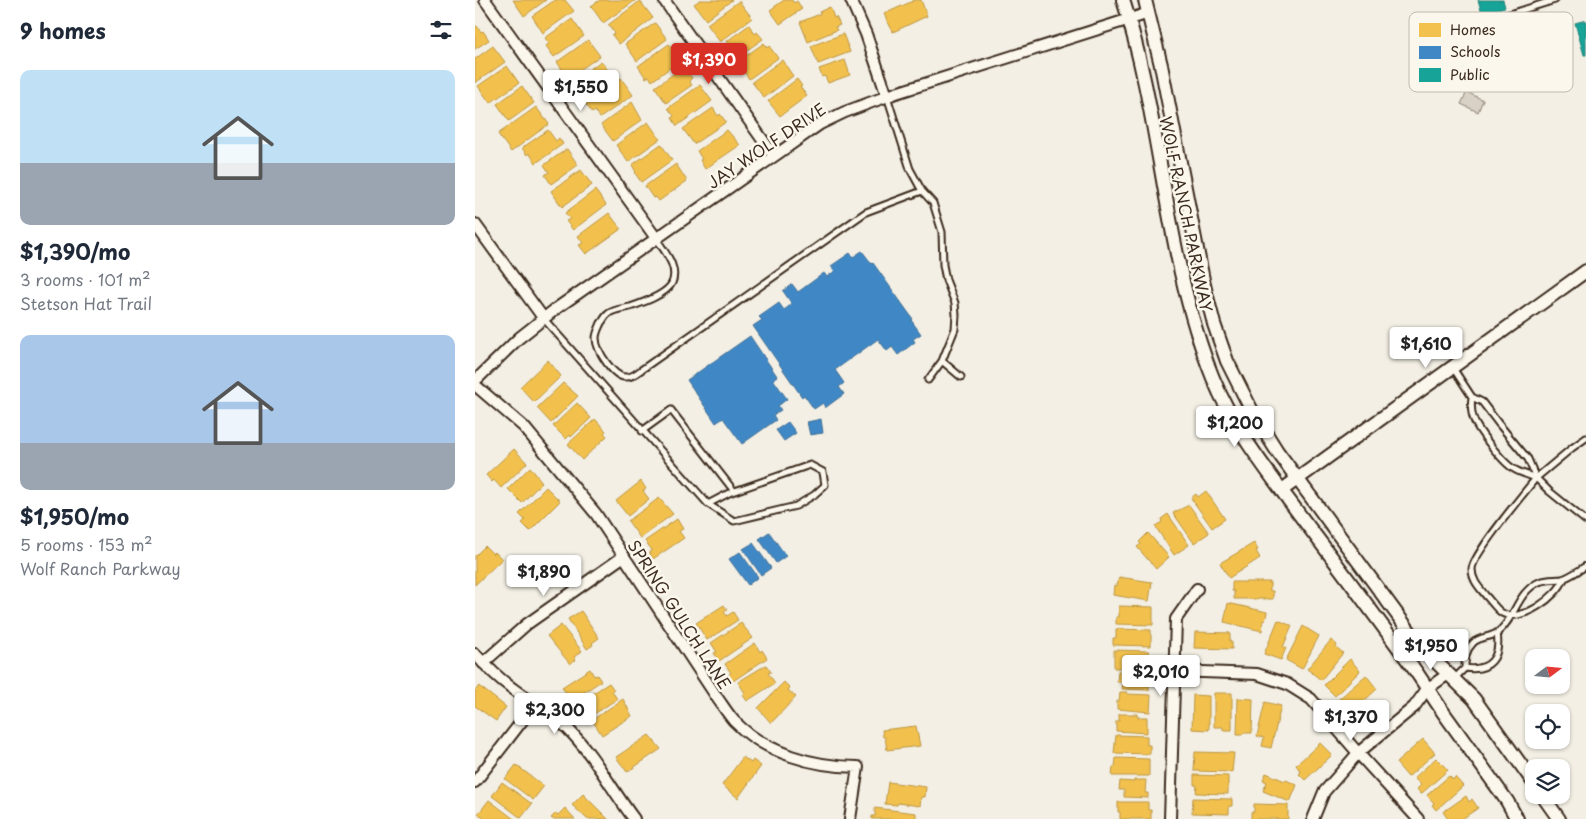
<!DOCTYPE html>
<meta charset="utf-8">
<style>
body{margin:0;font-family:"Playpen Sans",sans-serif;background:#f6f6f7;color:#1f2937;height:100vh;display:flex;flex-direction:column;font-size:19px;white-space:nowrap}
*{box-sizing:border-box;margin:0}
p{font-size:16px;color:#747a83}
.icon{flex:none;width:28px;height:28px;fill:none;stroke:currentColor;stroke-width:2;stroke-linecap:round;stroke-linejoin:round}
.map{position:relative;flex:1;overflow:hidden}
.panel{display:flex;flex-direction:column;background:#fff;width:475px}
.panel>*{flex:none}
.needle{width:32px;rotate:74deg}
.fabs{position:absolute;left:1050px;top:649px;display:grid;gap:10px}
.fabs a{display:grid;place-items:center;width:45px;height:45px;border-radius:10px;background:#fff;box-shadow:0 1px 4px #0004;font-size:25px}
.price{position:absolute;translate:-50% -42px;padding:0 11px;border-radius:5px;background:#fff;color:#222;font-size:16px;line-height:32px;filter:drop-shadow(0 1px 2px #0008)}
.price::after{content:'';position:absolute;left:50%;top:30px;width:15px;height:11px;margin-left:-8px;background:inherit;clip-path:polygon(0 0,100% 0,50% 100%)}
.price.on{background:#d93025;color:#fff}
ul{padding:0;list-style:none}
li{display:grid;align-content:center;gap:10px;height:265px;padding:0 20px}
li span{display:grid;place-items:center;height:155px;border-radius:10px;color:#555}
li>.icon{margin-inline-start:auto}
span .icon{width:90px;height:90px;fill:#fffc;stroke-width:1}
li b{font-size:21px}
h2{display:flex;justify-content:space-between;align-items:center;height:60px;padding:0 20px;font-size:21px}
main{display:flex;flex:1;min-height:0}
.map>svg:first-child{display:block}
.green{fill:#d8d1c6;stroke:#8a7e72}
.homes{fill:#f2c14e;stroke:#bb9440}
.schools{fill:#3f88c5;stroke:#3e6c93}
.public{fill:#17a398;stroke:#227f73}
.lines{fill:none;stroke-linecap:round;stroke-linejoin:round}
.service-casing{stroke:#3b2a1e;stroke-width:9}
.minor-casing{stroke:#3b2a1e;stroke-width:14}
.tertiary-casing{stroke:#3b2a1e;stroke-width:16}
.service{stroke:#fbf7ec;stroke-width:5}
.minor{stroke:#fbf7ec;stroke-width:10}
.tertiary{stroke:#fbf7ec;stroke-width:12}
.labels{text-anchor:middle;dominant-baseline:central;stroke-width:5;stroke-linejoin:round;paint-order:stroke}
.street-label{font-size:16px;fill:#3b2a1e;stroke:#fbf7ec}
.key{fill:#fbf7ec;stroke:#c1baae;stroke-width:1}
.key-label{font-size:14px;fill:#3b2a1e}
</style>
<main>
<section class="panel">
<h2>9 homes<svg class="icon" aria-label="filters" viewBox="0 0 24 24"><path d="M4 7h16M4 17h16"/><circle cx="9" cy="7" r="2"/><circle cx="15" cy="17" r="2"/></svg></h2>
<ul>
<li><span style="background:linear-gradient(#bfe0f5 60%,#9aa5b1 0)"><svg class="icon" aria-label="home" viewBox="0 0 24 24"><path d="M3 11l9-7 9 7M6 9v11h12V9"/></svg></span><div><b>$1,390/mo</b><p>3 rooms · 101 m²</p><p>Stetson Hat Trail</p></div></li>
<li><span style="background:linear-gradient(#a9c7e8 70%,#9aa5b1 0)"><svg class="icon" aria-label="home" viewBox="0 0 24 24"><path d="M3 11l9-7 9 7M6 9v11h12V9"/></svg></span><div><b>$1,950/mo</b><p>5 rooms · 153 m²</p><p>Wolf Ranch Parkway</p></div></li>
</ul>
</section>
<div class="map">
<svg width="1111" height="819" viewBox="0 0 1111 819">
<rect width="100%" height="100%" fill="#f3efe4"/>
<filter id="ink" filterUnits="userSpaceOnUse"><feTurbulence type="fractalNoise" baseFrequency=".02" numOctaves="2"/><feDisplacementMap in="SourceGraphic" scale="10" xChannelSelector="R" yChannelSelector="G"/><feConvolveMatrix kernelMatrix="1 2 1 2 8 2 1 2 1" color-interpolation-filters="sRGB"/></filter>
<g filter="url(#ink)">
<path class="green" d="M992 92 1008 100 1003 112 986 104Z"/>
<path class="homes" d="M38 0H71L49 16Z
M80 0H90L99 11 68 33 57 16Z
M125 0H161L128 23 116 6Z
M225 0H257L231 20 219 4Z
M309 0H317L319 3 322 1 327 9 305 24 295 10Z
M440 0H446L452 16 418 32 409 14Z
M165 1 178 18 144 44 137 35 140 33 133 25Z
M264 1 277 18 245 42 232 24Z
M355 7 359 18 361 17 365 25 360 27 362 30 333 42 325 22 345 14 344 12Z
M97 19 109 36 79 57 71 46 74 43 70 38Z
M180 23 192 39 162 61 150 44Z
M274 25 280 34 282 32 288 39 261 58 254 48 256 47 252 41Z
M2 26 6 32 8 31 14 40 0 49V27Z
M368 34 375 52 343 64 336 46Z
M113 40 125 56 93 78 82 62Z
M289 43 292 48 294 46 303 58 274 79 262 62Z
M194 44 206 60 177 81 174 76 171 78 163 66Z
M18 46 30 62 0 83V59Z
M307 60 318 76 289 98 277 82Z
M370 60 375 75 353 83 350 76 347 77 344 69Z
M126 61 138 77 108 99 96 83Z
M32 66 44 83 15 103 3 86Z
M208 67 217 78 214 81 217 85 191 103 180 87Z
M146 78 158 95 125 118 120 111 117 113 110 103Z
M322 79 327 86 325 87 332 96 305 116 293 101Z
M225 85 237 101 202 126 197 118 199 116 193 108Z
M47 86 59 103 34 121 22 104Z
M157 102 167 120 138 141 126 125Z
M61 107 74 124 36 152 23 134Z
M238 108 243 116 245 114 251 122 219 144 208 129Z
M173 122 185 139 153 162 141 145Z
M73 130 81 141 84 138 88 144 61 163 54 153 52 155 47 148Z
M252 130 265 145 230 169 225 160 227 159 222 151Z
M186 144 197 160 166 182 160 173 161 172 157 165Z
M92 149 103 165 76 184 70 175 74 172 69 165Z
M201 164 212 181 184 201 181 197 178 198 170 186Z
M106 170 117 185 87 207 76 191Z
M120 190 131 205 98 230 91 221 95 219 90 213Z
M134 213 146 229 111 254 104 245 108 243 103 236Z
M73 360 86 376 59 402 45 387Z
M88 383 103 396 76 423 62 408Z
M102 403 116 418 96 437 95 435 91 439 78 426Z
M120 419 131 431 129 433 132 436 107 460 93 444Z
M39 449 52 463 26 488 19 480 17 482 11 475Z
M55 467 67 482 47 503 33 489Z
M166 481 171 489 168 491 174 499 153 516 141 501Z
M71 487 85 501 55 531 47 523 50 520 44 514Z
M731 491 750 519 737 528 716 498 721 494 723 497Z
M184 498 198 514 165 538 153 521Z
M714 505 734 533 719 543 698 513Z
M693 514 714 545 699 555 680 526 687 522 686 519Z
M202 519 208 529 204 531 209 538 178 559 174 552 177 550 170 541Z
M673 533 694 557 681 569 662 547 666 544 664 542Z
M779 543 783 550 781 551 785 558 754 578 745 563Z
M10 546 18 554 20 552 27 559 0 585V556Z
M644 577 677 582 674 601 638 595 639 585 642 586Z
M757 582H795V591H798V599H759V591H757Z
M753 603 792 612 790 621 788 620 787 631 749 622Z
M249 605 252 610 249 612 252 616 258 612 263 620 232 640 221 623Z
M644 606 678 607V625L641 624V617H644Z
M106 611 124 638 117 643 118 645 112 649 93 619Z
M803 620 817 626 808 647 811 648 806 660 789 654Z
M266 623 278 638 244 661 239 653 242 652 236 643Z
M86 625 107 651 99 657 101 659 95 664 72 636Z
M828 626 844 636 827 669 811 660Z
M641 629 676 630V646L638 645V638H641Z
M720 632 755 633V642H757V649L719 648Z
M856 640 862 645 861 647 868 653 846 680 832 669Z
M280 643 285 652 287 650 292 658 258 681 253 675 256 673 250 664Z
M639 650 674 651V668H639Z
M875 659 885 671 860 696 849 685Z
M291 665 296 672 293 673 300 683 272 701 268 695 270 693 263 682Z
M115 669 119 676 122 675 126 681 96 701 87 687Z
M643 671 674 672V690L647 689 648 682H642Z
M891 675 902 689 876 713 864 699Z
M309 682 315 688 313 690 321 697 296 723 283 708Z
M134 683 139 690 137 691 142 699 113 718 103 703Z
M4 686 31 707 21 721 0 706V691Z
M645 692H652V694L676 695 675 712 642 709V701H644Z
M739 693H757V730H748V727H739Z
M718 695 734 696V730L717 729Z
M763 698 778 699 777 733H768L767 735H762Z
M148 699 157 716 127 735 117 720Z
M790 702 806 706 796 748 787 746 789 738 782 736Z
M644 714H662V717H672V733L641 731V721H644Z
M441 726 445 746 412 750 410 737H408L407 730Z
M174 735 186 749 152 772 141 757Z
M641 735 672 736V745H675V754L639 753Z
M948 739 960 753 933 777 921 763Z
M845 743 857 755 830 780 824 774 826 772 821 765Z
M720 752 759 753 757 772 719 771Z
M268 757 276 763 278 760 286 766 263 798 247 785Z
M641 758 674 759V776H637L638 767H640Z
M961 758 973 770 946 794 942 789 946 785 939 778Z
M41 765 69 786 58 800 30 779Z
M791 773 810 781 811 780 822 785 815 802 788 791 792 782 788 780Z
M719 775 753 776V794L721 793 722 785H719Z
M974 776 978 780 980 777 988 786 961 810 957 805 959 803 952 795Z
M659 780H671L670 793H673V798L649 797V790H644L645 781 659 782Z
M27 782 57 804 46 818 17 796Z
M413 782 451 787 450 797H446L445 806 423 803 422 805 410 804Z
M108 794 133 819H112L97 805Z
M991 796 994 802 997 799 1003 808 987 819H973L968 812Z
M718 798 757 799V806H754V814L717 813Z
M14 800 39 819H10L3 814Z
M643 802H673V810H676V819H645V812H643Z
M779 804 813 805V819H776V812H779Z
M90 808 100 819H77L76 818 81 813 83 815Z
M400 808 441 813V819H397V816H400Z"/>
<path class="schools" d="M387 251 397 264 398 263 438 319 436 320 446 334 438 339 440 342 423 355 417 347 412 351 403 339 360 370 369 383 364 387 369 394 350 408 348 403 339 409 329 395 327 397 278 326 287 320 284 317 304 303 309 310 317 304 308 291 317 284 323 292 349 273 352 277 360 271 356 266 375 253 378 257Z
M275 336 302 376 298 379 312 399 303 406 306 410 298 415 301 420 267 444 248 418 241 423 212 380Z
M346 419 348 433 335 435 332 422Z
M313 422 321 433 309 441 301 430Z
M294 532 311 556 301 563 284 539Z
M278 543 296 568 286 575 268 549Z
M265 552 283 577 273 585 254 559Z"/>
<path class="public" d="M1003 0H1028L1030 7 1007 13Z
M1111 20V55H1109L1100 23Z"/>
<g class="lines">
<defs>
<path id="service" d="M980 31 1080 0
M412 96 435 169 447 191 458 203 467 232 468 265 471 280 480 303 481 315 480 329 467 361 453 380
M181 238C189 251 204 267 197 283 191 295 167 303 155 307 147 309 139 309 133 314 130 316 128 321 126 323 124 328 121 333 121 338 121 350 139 379 152 377 157 377 162 373 166 370L391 212 447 191
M69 319 233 504 259 521 321 506 339 495 350 485 348 472 335 465 254 493 233 504
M467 361 486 377
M978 368 997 397 1007 402 1023 423 1053 459 1061 478
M997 397C996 404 996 413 999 420 1003 431 1029 464 1039 469 1045 473 1054 475 1061 478
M167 431 196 410 259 491
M1111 438 1097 448 1061 478 1074 491 1111 521
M1061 478C1049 493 998 554 997 569 997 581 1005 588 1011 596 1016 601 1021 609 1027 613 1046 624 1083 596 1089 579
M990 668C1015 672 1026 657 1022 633
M979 679 990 668C990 658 991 650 998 643 1005 636 1016 638 1023 632 1040 619 1042 592 1064 582 1072 579 1080 580 1087 579 1095 577 1104 570 1111 566"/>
<path id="minor" d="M10 0 181 238
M189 0 299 156
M376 0 391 34 412 96
M0 224 69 319
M0 381 44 338 82 308 345 124 370 112 421 93 674 13
M0 385 49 427 121 514 243 699C248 706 253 714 259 721 290 753 339 767 383 767L375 819
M0 654C11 666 23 678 37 688 55 702 76 712 93 729 119 755 137 790 159 819
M8 663 52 624 149 556
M700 671 782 674 812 684 836 699 883 753 943 819
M0 782 60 704
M695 819 701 619 722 589
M838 819 849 792 883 753 939 707 952 689 973 674"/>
<path id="tertiary" d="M648 0C688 123 689 257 738 378 759 430 794 473 827 518 866 569 904 621 942 673L968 712 1032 801 1042 819
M670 0 686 65 729 285 739 324 752 361 778 413 802 451 938 636 956 657 999 699 1059 783
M807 490 1111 271
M1067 795 1084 819"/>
</defs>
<use href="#service" class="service-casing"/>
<use href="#minor" class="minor-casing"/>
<use href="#tertiary" class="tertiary-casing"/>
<use href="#service" class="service"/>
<use href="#minor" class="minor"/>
<use href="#tertiary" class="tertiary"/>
</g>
</g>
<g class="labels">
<g class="street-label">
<text transform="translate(291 145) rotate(-34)">JAY WOLF DRIVE</text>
<text transform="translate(712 214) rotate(78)">WOLF RANCH PARKWAY</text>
<text transform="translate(205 614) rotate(57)">SPRING GULCH LANE</text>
</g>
</g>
<rect x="934" y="12" width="164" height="80" rx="8" class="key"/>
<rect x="944" y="23" width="22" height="14" fill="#f2c14e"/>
<rect x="944" y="46" width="22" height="13" fill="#3f88c5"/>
<rect x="944" y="68" width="22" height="14" fill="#17a398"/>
<g class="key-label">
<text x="975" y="35">Homes</text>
<text x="975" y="57">Schools</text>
<text x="975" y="80">Public</text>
</g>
</svg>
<div class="fabs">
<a><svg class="needle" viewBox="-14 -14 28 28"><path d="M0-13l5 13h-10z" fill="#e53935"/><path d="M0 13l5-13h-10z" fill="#747a83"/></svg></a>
<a><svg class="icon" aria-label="locate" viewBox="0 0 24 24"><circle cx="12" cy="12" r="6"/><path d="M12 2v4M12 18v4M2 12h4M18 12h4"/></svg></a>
<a><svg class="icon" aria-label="layers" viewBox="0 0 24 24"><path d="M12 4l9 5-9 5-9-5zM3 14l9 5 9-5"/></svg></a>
</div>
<b class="price on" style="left:234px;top:85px">$1,390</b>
<b class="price" style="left:106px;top:112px">$1,550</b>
<b class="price" style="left:951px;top:369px">$1,610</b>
<b class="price" style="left:760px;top:448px">$1,200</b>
<b class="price" style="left:69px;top:597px">$1,890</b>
<b class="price" style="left:956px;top:671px">$1,950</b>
<b class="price" style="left:686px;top:697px">$2,010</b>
<b class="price" style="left:80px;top:735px">$2,300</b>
<b class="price" style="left:876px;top:742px">$1,370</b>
</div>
</main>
